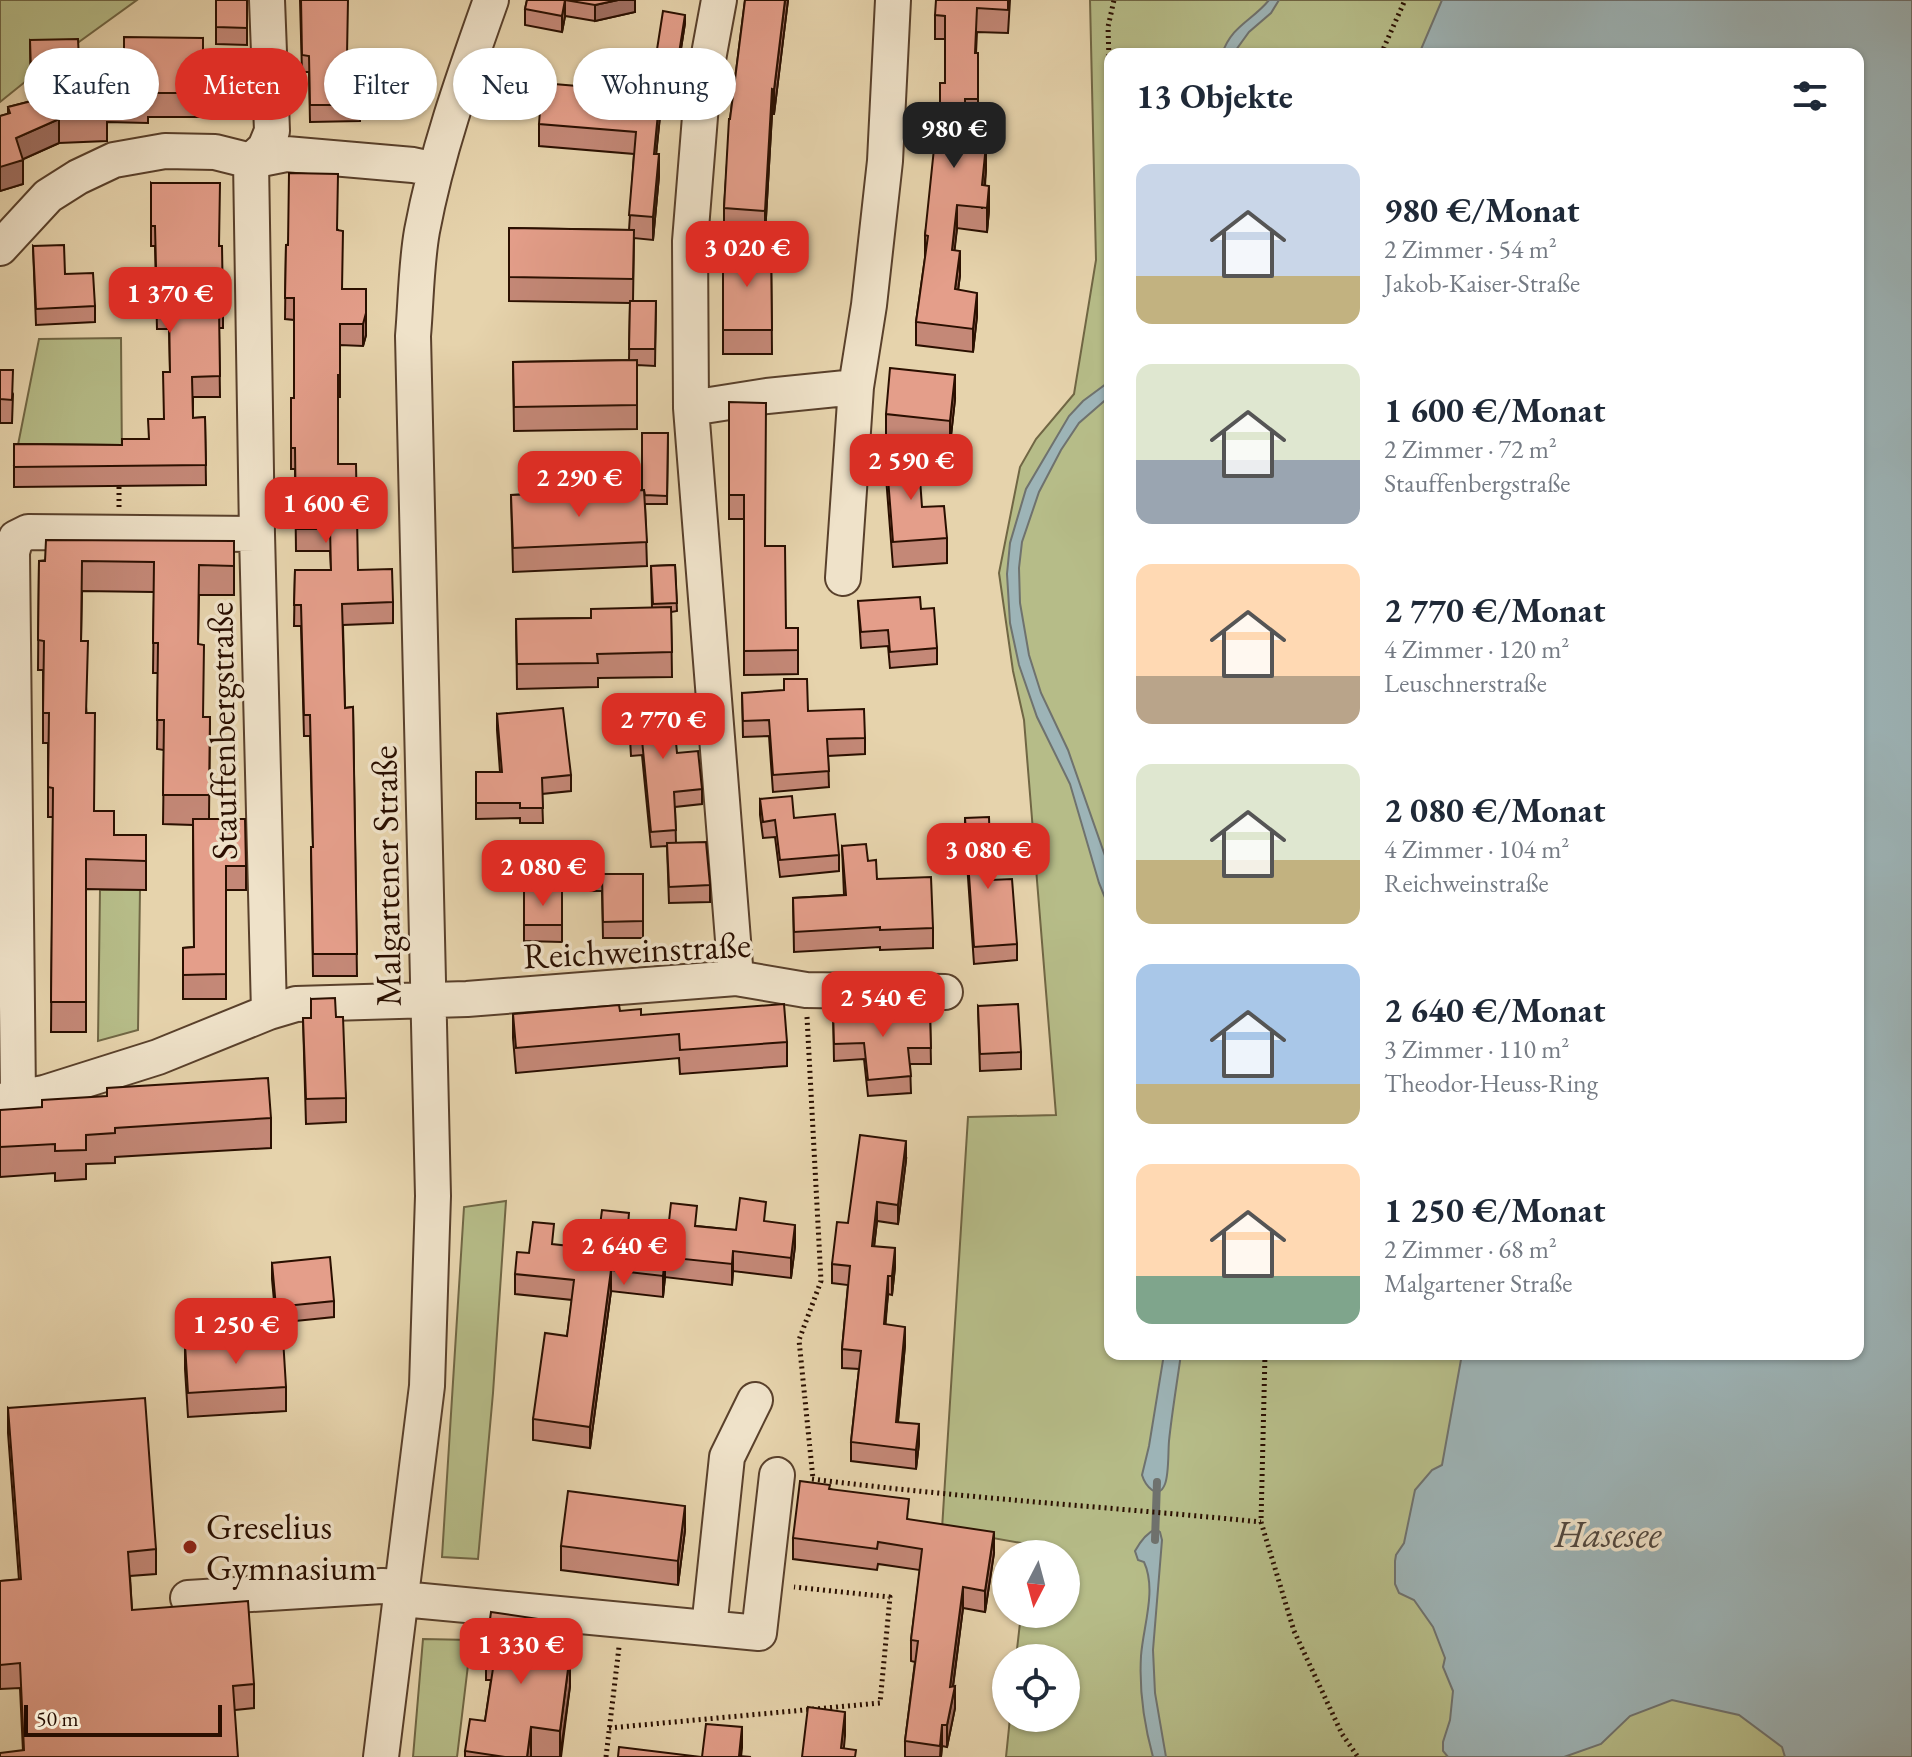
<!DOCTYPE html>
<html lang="de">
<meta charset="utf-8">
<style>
body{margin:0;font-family:"EB Garamond",serif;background:#f6f6f7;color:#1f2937;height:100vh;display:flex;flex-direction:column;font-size:30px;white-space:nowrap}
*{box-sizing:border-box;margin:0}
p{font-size:26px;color:#747a83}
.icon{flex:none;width:44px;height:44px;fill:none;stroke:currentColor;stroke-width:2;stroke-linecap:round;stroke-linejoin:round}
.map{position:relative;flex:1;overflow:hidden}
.panel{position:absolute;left:1104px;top:48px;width:760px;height:1312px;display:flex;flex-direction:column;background:#fff;border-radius:16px;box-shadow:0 2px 6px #0004}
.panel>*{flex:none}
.hud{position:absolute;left:24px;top:48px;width:760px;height:72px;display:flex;gap:16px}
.needle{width:52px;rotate:186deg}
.tools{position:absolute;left:992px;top:1540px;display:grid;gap:16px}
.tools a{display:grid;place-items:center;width:88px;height:88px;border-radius:50%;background:#fff;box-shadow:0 2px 6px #0004;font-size:40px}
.scale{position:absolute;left:24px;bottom:20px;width:198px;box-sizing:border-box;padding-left:8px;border:4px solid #2a0f00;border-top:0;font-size:22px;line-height:28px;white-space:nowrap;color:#2a0f00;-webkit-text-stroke:6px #efe2c9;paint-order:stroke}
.price{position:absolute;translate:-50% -68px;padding:0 18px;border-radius:16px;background:#d93025;color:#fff;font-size:26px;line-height:52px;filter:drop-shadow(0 2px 4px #0008)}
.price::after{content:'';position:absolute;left:50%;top:48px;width:24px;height:18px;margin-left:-12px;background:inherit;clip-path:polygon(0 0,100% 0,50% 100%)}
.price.on{background:#222;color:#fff}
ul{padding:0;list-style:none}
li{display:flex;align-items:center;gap:24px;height:200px;padding:0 32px}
li span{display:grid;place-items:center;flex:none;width:224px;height:160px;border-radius:16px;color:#555}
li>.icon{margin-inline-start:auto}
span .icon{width:96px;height:96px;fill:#fffc;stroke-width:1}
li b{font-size:34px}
h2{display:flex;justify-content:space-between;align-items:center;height:96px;padding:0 32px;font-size:34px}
.chip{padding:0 28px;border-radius:36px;background:#fff;box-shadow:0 2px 6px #0004;font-size:28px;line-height:72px}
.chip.on{background:#d93025;color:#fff}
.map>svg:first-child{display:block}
.green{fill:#b6bc88;stroke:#706644;stroke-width:2;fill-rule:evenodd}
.water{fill:#9db4b7;stroke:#6f726e;stroke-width:2}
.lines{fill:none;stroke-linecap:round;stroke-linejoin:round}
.stream{stroke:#6f726e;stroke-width:8}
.minor-casing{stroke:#59402b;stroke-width:38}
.path{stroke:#2a0f00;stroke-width:5;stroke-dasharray:2 4;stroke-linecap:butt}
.minor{stroke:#efe2c9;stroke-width:34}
.wall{fill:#c48877;stroke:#2a0f00;stroke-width:2}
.shaded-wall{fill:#a06f61;stroke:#2a0f00;stroke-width:2}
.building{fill:#e49e8a;stroke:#2a0f00;stroke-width:2}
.poi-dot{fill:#8f2418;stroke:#efe2c9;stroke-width:3}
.labels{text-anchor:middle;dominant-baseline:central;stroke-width:7;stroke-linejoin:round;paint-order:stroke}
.street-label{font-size:36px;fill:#2a0f00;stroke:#efe2c9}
.poi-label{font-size:36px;fill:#2a0f00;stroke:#efe2c9;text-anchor:start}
.water-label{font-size:38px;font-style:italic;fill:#524940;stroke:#efe2c9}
</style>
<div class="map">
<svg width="1912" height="1757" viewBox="0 0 1912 1757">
<rect width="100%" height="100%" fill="#e6d3ac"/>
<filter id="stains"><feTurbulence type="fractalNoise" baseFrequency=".0025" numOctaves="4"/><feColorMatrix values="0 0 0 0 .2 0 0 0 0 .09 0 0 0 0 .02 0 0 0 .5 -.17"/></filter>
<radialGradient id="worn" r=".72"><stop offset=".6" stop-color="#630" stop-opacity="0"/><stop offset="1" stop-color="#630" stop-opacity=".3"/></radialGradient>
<path class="green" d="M0 0H137L36 73 0 102Z
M1090 0H1912V1757H1006L1010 1718H1066V1658H1016L1021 1614H1066V1554H1027V1544L942 1529 968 1117 1056 1115 1024 720 1013 671 999 573 1020 467 1036 439 1074 394 1096 260ZM1110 54H1858V1354H1110Z
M121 338 122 465H14L39 339Z
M100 890H140L138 1030 98 1041Z
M506 1201 493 1393 478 1559 442 1557 464 1207Z
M423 1639 471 1640 457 1757H413Z"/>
<path class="water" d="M1269 0H1279L1271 13 1249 32 1233 54H1222C1232 25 1252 21 1269 0Z
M1442 0H1912V1757H1785L1782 1747 1739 1715 1672 1700 1630 1716 1601 1744 1564 1757H1448L1443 1751V1742L1450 1720 1453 1691 1443 1667 1445 1658 1433 1627 1414 1600 1399 1593 1395 1584V1561L1396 1555 1404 1543 1415 1490 1432 1470 1442 1465 1462 1354H1858V54H1419Z
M1110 381V396L1079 423 1061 450 1039 492 1022 542 1019 568 1020 603 1029 655 1041 693 1068 750 1110 870V910L1099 883 1070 784 1037 717 1019 665 1010 623 1007 574 1010 543 1026 489 1069 416 1083 401Z
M1164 1354H1181C1177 1383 1172 1412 1169 1441 1168 1453 1169 1474 1165 1484 1158 1502 1145 1485 1142 1475L1149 1446Z
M1156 1529 1160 1532 1162 1540 1153 1650 1155 1693 1166 1757H1153C1144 1724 1139 1690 1141 1656 1143 1627 1157 1590 1144 1562L1138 1560 1135 1551C1140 1542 1146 1533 1156 1529Z"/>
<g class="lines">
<path class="stream" d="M1155 1540 1157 1482"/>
<defs>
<path id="minor" d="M267 0 272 131 265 148 251 161 257 534 269 1012
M719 0 702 92 690 241 691 408 736 978
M0 248 48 196 78 177 114 160 165 151 215 152 251 161 286 154 413 165 436 170
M691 408 767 396 856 387
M843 578 856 387 869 305 885 161 893 0
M18 1097 12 552 16 538 28 532 257 534
M0 1101 44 1093 158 1057 269 1012 296 1004 467 999 736 978 806 990 945 992
M188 1598 382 1586 403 1587
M402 1599 759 1633 777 1475
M709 1628 727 1457 755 1400
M381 1757 427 1386 433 1196 413 336C416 301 416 265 422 231 437 151 464 76 491 0"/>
</defs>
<use href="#minor" class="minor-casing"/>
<path class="path" d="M1381 54 1405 0
M1110 92 1108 27 1114 0
M119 481V507
M807 1017 821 1281 799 1340 813 1479
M1265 1354 1261 1522 1294 1631 1342 1734 1358 1757
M812 1479C961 1498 1111 1507 1261 1522
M609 1728 880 1703 890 1597 794 1587
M606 1757 619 1647"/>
<use href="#minor" class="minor"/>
</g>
<path class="wall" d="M216 0H247V45L216 44Z
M300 0 347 55H359L360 121 310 122 309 72H302Z
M527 0H635V12L595 21 565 16 562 32 525 25V9Z
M745 0H788L774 114H772L765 235 724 232V208L730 119Z
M1010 0 1008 33 977 32 976 53H978V123H965V143L986 169 985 186 989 210 987 232 957 228 954 251 960 275 958 290 977 316 973 352 916 345V322L925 258V235L940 140 945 83V39H935V15Z
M685 23 673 100 660 98V116L656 154 659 176 653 240 634 238 633 301H656L655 366 637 365V429L514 431 513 362 629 360 630 303 509 301V228L629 230 634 154 539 146V124L651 92V88Z
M203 38V117H148V123L107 122V141L59 143 23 159V184L0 191V116L8 114V107L31 101 30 40 79 60 124 59Z
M151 183 220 246 223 308V328H219L220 397H193V418L205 417 206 485 14 487V444L122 445 148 439 164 419 170 372 169 329H157L155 246H151Z
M338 230 342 289H366V335L363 346 340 345V397H338V464L358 570 393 602V623L343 625 345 708 353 707 357 976H313L311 847H313L310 736H304L301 626H294L295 570H331L330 551H296L295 469H291V398H294V320L285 319 286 245Z
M33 246 65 274 95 306V322L36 325Z
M723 247H771L772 354H723Z
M0 370 13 394 12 423H0Z
M955 399 950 445 886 438V414Z
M729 402 786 628H798V674L744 675V519H729Z
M668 433 667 504H645L647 566 513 572 511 495 642 490Z
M886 453 922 507 947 538V563L893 567 886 477Z
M234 541V595H199L198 644 203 717H210L209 819 246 866V890H226V999H183V948L194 947 193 825 163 824 164 750 157 749 158 673H153L154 592 82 591 81 641 94 811 114 835H146V890L86 889V1032H51L53 817H48V743H43V670H38L39 561Z
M675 565 677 611 671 612 672 677 598 678V687L517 689 516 619 591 618 652 608 651 566Z
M858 601 921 609 937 648V664L890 668 888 646 861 648Z
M742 693 808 711 865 738V754L828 756 829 787 773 792 769 736 743 737Z
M628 703 677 753 702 789V804L675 807 676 843 710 885V902L669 903 667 846 651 847 642 755 631 756Z
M497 714 571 775V791L542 794 543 823H520V818L476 819V772H500L497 730Z
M760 799 794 818 839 855V871L780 877 775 837 763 838 760 815Z
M965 818 1017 944V960L974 964 965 834Z
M842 846 868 861 877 879 933 928V948L880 950V947L794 952 793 898 844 895Z
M561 850 602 874H643V938H603L602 891H562Z
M524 891H562V942L524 941Z
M311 999 336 1017 346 1098V1122L306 1124 303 1018H311Z
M978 1006 1021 1052V1069L980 1071Z
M833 1009 873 1015 930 1014 931 1064H910L911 1093 868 1096 864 1059 834 1061Z
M620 1011 787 1042V1066L680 1074 679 1058 516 1073 513 1038V1014Z
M0 1110 271 1118V1148L115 1157V1163L86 1164V1179L55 1181V1173L0 1177Z
M906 1160 898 1224 877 1221 874 1246 895 1267 892 1295 888 1294 885 1324 905 1345 898 1422 919 1443 916 1469 851 1461V1442L859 1369 842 1368V1349L848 1285 832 1283V1264L848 1223Z
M766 1222 795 1246 791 1278 733 1271 732 1285 665 1277 663 1297 611 1291 590 1448 533 1440V1419L567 1336 572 1300 515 1294V1274L529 1253 554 1245 597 1249 629 1225 668 1230 697 1226 736 1230Z
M272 1263 334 1301V1317L276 1323 272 1279Z
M185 1344 286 1387V1411L188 1417 185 1369Z
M8 1408 156 1549V1574L130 1576 132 1610 254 1684V1708L235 1710 23 1751 20 1688 0 1689V1581L19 1580 8 1433Z
M830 1489 994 1553 985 1612 963 1608 953 1687 955 1708 947 1747 942 1746 941 1757H905V1741L915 1662 911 1661V1640L920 1570 878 1564 877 1570 793 1559V1538Z
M685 1530 678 1585 561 1570V1546Z
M486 1648 559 1653 570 1686 561 1757H465V1751L485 1721 491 1680H486Z"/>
<path class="shaded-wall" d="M565 0V16L562 32V16Z
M618 0H635V12L595 21V5Z
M785 0H788L774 114V90Z
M685 15V23L673 100V92Z
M772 89V114L765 235V211Z
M660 93V116L654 176V154Z
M59 119V143L19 161 23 160V184L0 191V167L16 138Z
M986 145V169L982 209V185Z
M659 154V176L653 240V217Z
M989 186V210L987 232V208Z
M957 205V228L952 274V250Z
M960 251V275L955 313V289Z
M366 289V335L363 346V324Z
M977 293V316L973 352V329Z
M955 375V399L950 445V421Z
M906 1141V1160L898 1224V1205Z
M877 1202V1221L872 1265V1246Z
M795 1225V1246L791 1278V1258Z
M895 1248V1267L892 1295V1276Z
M733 1251V1271L732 1285V1264Z
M665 1257V1277L663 1297V1276Z
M611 1270V1291L590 1448V1427Z
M888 1276V1294L884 1343V1324Z
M905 1327V1345L896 1441V1422Z
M919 1424V1443L916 1469V1450Z
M685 1506V1530L678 1585V1561Z
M994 1532V1553L985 1612V1591Z
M963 1587V1608L950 1708V1687Z
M559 1622V1654L555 1652Z
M570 1654V1686L560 1757V1731Z
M955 1686V1708L947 1747V1725Z
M845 1712V1736L843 1757 841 1748Z
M942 1725V1746L941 1757H940Z
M531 1727V1757H527Z
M742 1727V1748L741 1757H739Z"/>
<path class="building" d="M216 0H247V28L216 27Z
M301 0H348L347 55H359L360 105H310L309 56 302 55Z
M527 0H618L595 5 565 0 562 16 525 9Z
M745 0H785L774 90 772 89 765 211 724 208 729 119H730Z
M936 0H1008V10L977 8 975 53H978V99H965V143L986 145 982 185 989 186 987 208 957 205 952 250 960 251 955 289 977 293 973 329 916 322 928 236 925 235 935 139 940 140V83H945V16L935 15Z
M663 11 685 15 673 92 651 88Z
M124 37 203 38V93H148V99L106 98 107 117 59 119 16 138 23 160 0 167V116L10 113 8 107 32 101 30 40 78 39 79 60 124 59Z
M542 83 660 93 654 154H659L653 217 629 215 636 132 539 124Z
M289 173 338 174 337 230 343 231 342 289H366V313L363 324H340V375H338V464H356L358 570 392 569 393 602 342 604 345 708 353 707 357 954H313L311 847H313L310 715H304L301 605H294L295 570H331L330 529H296L295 448H291V398H294V298H285L286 245H288Z
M151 183H220L219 246H222L223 308H219L220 376 192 377 193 418 205 417 206 465 14 467V444L122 445V439H149L148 419H164L163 372H170L169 308 157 309 155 226H151Z
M509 228 634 230 633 279 509 277Z
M64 245 65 274 93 273 95 306 36 309 33 246Z
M723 247H771L772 330H723Z
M630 301H656L655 349H629Z
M637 360V405L514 407 513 362Z
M890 368 955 375 950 421 886 414Z
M0 370H13L12 400 0 399Z
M729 402 766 403 765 546H785L786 628H798V650L744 651V495H729Z
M642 433H668L667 496 645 495 644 490H642Z
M918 451 922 507 944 506 947 538 893 542 886 453Z
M644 490 647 542 513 548 511 495Z
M46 540 234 541V566L199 565 198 644 204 645 203 717H210L209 795H163L164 720H157L158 643H153L154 562 82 561 81 641H88L86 713H95L94 811H114V835H146V861L86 859V1002H51L53 788 48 787 49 713H43L44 641 38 640 39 561H45Z
M675 565 677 603 653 604 651 566Z
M920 597 921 609 934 608 937 648 890 652 888 630 861 632 858 601Z
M671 607 672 652 597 654 598 663 517 664 516 619 591 618V609Z
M784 679H807L808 711 864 709 865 738 827 739 829 771 773 775 769 720 743 721 742 693 784 690Z
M672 700 677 753 698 751 702 789 674 792 676 830 651 832 642 740H631L628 703Z
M563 708 571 775 542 778 543 808H520V803H476V772H502L497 714Z
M792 796 794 818 835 814 839 855 780 860 775 820 763 822 760 799Z
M989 817 991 880 1012 879 1017 944 974 947 965 818Z
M193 819H245L246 866H226V974L183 975V948L194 947Z
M706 842 710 885 669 887 667 843Z
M866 844 868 861 876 860 877 879 931 877 933 928 880 930V927L794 932 793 898 846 895 842 846Z
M561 850H602V874L562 875Z
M602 874H643V921L603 922Z
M524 891H562V925H524Z
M335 998 336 1017H343L346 1098 306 1099 303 1018H311V999Z
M784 1004 787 1042 680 1050 679 1034 516 1048 513 1014 619 1005 620 1011 641 1009V1015Z
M1018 1004 1021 1052 980 1054 978 1006Z
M873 1008V1015L930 1014 931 1048H908L911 1076 868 1080 864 1043 834 1044 833 1009Z
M268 1078 271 1118 115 1128V1133L86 1135V1150L55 1151V1144L0 1147V1110L42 1107V1100L107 1096V1088Z
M860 1135 906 1141 898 1205 877 1202 872 1246 895 1248 892 1276H888L884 1324 905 1327 896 1422 919 1424 916 1450 851 1442 861 1351 842 1349 850 1266 832 1264 837 1222 848 1223Z
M740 1198 766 1202 764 1221 795 1225 791 1258 733 1251 732 1264 665 1257 663 1276 611 1270 590 1427 533 1419 545 1333 567 1336 574 1280 515 1274 517 1252 529 1253 533 1222 554 1224 552 1244 597 1249 602 1210 629 1213 628 1225 668 1230 671 1203 697 1206 695 1226 736 1230Z
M330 1257 334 1301 276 1307 272 1263Z
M283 1338 286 1387 188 1393 185 1344Z
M145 1398 156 1549 128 1552 132 1610 248 1601 254 1684 233 1686 238 1757H0V1753L24 1750 20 1663 0 1665V1581L21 1579 8 1408Z
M800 1481 830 1485 829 1489 909 1499 907 1519 994 1532 985 1591 963 1587 950 1687 955 1686 947 1725H942L940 1746 905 1741 918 1641 911 1640 922 1549 878 1542 877 1549 793 1538Z
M568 1491 685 1506 678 1561 561 1546Z
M491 1612 559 1622 555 1652 570 1654 560 1731 531 1727 527 1757H505L465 1751 470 1719 485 1721 496 1649 486 1648Z
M808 1707 845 1712 841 1748 856 1750 855 1757H802Z
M706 1724 742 1727 739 1756 751 1757H702Z
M619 1747 701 1757H618Z"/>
<circle class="poi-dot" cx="190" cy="1547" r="8"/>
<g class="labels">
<g class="street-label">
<text transform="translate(222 731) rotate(-91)">Stauffenbergstraße</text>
<text transform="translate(386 876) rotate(-91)">Malgartener Straße</text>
<text transform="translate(637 950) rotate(-3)">Reichweinstraße</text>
</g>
<g class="poi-label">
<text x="206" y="1526">Greselius<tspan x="206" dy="41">Gymnasium</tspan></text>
</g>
<g class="water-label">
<text x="1608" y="1533">Hasesee</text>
</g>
</g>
<rect width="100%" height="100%" filter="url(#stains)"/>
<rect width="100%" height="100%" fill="url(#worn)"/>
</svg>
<div class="tools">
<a><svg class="needle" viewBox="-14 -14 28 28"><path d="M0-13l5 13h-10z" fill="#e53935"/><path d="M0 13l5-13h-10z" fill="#747a83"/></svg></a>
<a><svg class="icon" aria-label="locate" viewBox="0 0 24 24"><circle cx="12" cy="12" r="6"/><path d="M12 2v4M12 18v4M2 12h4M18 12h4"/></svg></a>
</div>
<div class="scale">50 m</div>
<b class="price on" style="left:954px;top:170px">980 €</b>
<b class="price" style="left:747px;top:289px">3 020 €</b>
<b class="price" style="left:170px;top:335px">1 370 €</b>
<b class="price" style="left:911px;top:502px">2 590 €</b>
<b class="price" style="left:579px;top:519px">2 290 €</b>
<b class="price" style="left:326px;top:545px">1 600 €</b>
<b class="price" style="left:663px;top:761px">2 770 €</b>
<b class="price" style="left:988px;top:891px">3 080 €</b>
<b class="price" style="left:543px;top:908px">2 080 €</b>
<b class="price" style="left:883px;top:1039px">2 540 €</b>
<b class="price" style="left:624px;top:1287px">2 640 €</b>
<b class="price" style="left:236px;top:1366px">1 250 €</b>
<b class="price" style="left:521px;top:1686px">1 330 €</b>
<div class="hud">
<a class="chip">Kaufen</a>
<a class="chip on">Mieten</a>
<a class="chip">Filter</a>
<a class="chip">Neu</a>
<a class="chip">Wohnung</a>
</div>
<section class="panel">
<h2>13 Objekte<svg class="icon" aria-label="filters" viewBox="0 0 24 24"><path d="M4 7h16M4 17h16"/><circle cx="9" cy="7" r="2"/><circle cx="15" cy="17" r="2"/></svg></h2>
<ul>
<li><span style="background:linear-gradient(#c9d6e8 70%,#c2b280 0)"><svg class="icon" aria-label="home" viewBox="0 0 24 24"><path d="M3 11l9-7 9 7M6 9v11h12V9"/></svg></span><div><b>980 €/Monat</b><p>2 Zimmer · 54 m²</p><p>Jakob-Kaiser-Straße</p></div></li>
<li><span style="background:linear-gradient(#dfe7d0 60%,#9aa5b1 0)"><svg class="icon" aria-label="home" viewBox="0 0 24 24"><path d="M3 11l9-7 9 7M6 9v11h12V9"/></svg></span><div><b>1 600 €/Monat</b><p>2 Zimmer · 72 m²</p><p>Stauffenbergstraße</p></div></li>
<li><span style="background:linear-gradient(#ffd9b3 70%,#b9a48a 0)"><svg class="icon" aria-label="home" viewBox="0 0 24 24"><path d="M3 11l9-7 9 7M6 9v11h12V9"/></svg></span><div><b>2 770 €/Monat</b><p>4 Zimmer · 120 m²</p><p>Leuschnerstraße</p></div></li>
<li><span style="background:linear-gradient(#dfe7d0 60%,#c2b280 0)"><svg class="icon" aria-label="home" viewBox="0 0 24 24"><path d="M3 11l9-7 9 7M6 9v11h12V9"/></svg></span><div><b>2 080 €/Monat</b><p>4 Zimmer · 104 m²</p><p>Reichweinstraße</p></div></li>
<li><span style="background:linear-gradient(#a9c7e8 75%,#c2b280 0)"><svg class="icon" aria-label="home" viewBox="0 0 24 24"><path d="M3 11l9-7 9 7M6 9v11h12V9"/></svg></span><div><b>2 640 €/Monat</b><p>3 Zimmer · 110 m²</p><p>Theodor-Heuss-Ring</p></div></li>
<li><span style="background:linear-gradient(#ffd9b3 70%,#7fa58c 0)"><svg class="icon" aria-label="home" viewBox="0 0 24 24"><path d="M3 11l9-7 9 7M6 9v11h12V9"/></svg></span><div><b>1 250 €/Monat</b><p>2 Zimmer · 68 m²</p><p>Malgartener Straße</p></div></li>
</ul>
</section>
</div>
